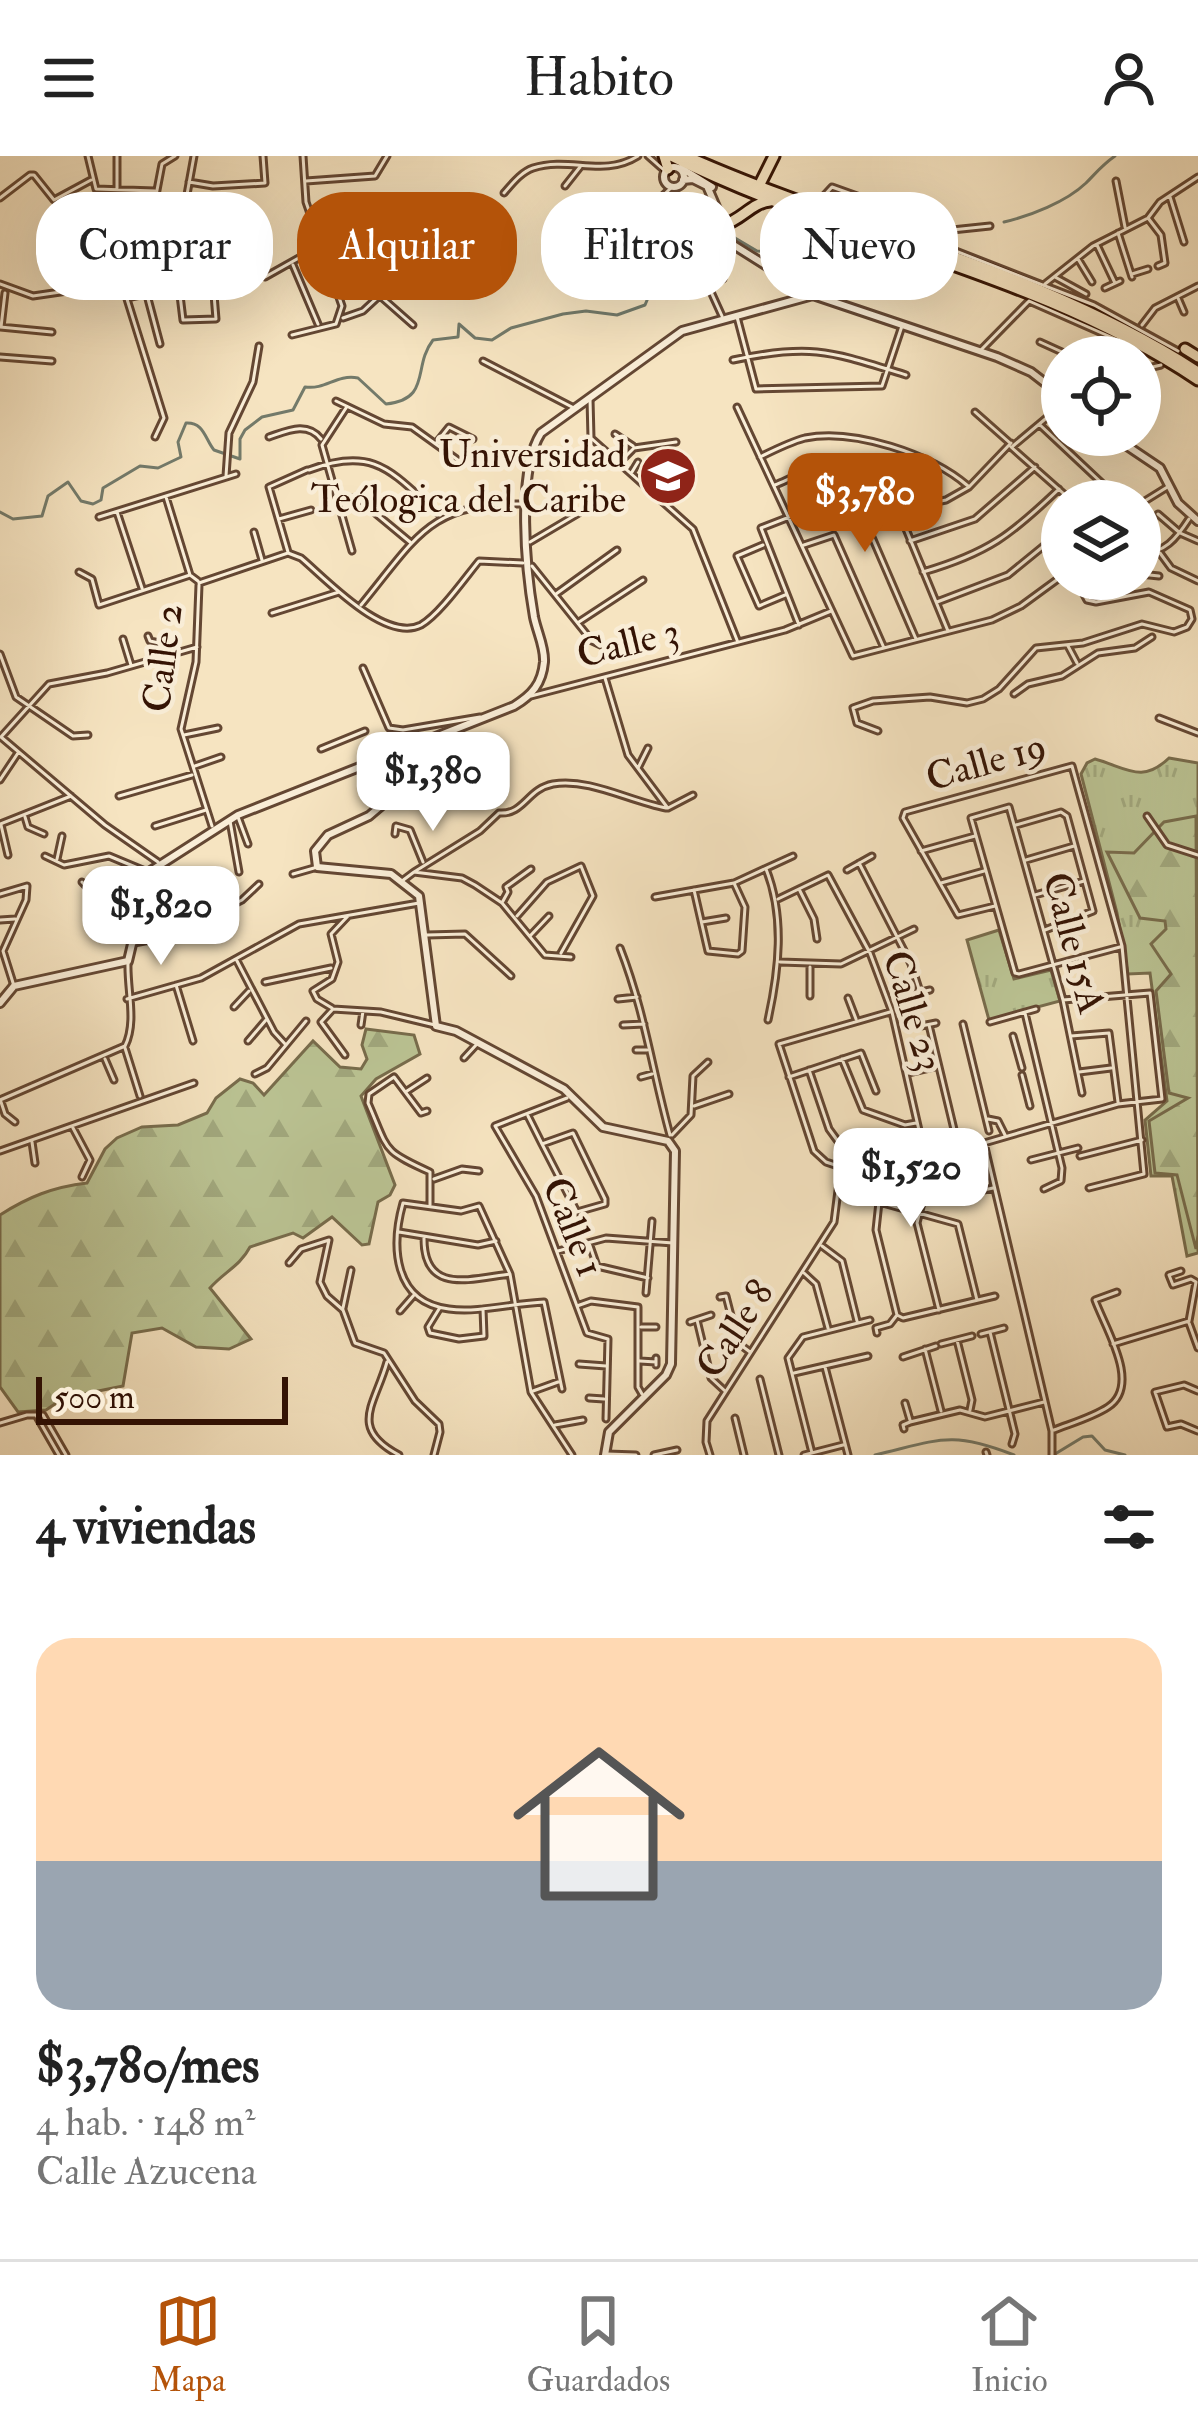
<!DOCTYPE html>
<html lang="es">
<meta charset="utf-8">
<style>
body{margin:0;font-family:"IM FELL Double Pica",serif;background:#f6f6f6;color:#222;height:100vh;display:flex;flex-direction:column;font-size:45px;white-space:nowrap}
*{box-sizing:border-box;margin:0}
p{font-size:39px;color:#767676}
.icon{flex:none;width:66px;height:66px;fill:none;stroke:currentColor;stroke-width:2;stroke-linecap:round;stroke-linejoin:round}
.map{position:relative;height:1299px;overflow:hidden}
.sheet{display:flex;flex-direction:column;background:#fff;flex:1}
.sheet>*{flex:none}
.banner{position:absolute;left:36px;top:36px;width:1128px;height:108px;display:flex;gap:24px}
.controls{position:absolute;left:1041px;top:180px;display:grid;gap:24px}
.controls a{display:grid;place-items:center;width:120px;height:120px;border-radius:50%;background:#fff;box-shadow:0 12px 48px #0002;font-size:60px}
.scale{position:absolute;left:36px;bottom:30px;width:252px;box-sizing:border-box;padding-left:12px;border:6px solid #341304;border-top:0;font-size:33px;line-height:42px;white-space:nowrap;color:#341304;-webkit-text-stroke:9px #f9edd7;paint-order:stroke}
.price{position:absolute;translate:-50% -102px;padding:0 27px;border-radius:24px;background:#fff;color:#222;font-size:39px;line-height:78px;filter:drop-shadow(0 3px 6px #0008)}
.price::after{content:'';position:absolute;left:50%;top:72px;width:36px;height:27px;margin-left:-18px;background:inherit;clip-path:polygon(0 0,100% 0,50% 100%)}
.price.active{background:#b45309;color:#fff}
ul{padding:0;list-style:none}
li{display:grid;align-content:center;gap:24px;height:636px;padding:0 36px}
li+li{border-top:3px solid #e0e0e0}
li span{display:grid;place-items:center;height:372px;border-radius:36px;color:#555}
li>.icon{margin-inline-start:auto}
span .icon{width:216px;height:216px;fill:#fffc;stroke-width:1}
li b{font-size:51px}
h2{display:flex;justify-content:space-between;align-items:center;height:144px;padding:0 36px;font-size:51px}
.tag{padding:0 42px;border-radius:48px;background:#fff;box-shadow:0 12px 48px #0002;font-size:42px;line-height:108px}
.tag.active{background:#b45309;color:#fff}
header{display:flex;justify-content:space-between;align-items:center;height:156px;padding:0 36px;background:#fff;font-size:54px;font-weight:600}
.dock{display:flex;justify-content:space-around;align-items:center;height:168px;border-top:3px solid #e0e0e0;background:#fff;font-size:33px;color:#767676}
.dock a{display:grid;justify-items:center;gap:6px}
.dock .active{color:#b45309}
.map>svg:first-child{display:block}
.grass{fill:url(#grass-tufts);stroke:#786c4c;stroke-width:3}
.forest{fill:url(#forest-firs);stroke:#786c4c;stroke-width:3}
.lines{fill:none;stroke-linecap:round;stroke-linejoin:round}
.stream{stroke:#737a6a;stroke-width:3}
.minor-casing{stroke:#644733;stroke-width:9}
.tertiary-casing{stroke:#644733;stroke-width:12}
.primary-casing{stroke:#341304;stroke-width:15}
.minor{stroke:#f9edd7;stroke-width:3}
.tertiary{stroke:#f9edd7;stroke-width:6}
.primary{stroke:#f6e4c1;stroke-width:9}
.labels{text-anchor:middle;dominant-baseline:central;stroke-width:9;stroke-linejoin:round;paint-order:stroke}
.poi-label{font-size:39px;fill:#341304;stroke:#f9edd7;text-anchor:end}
.street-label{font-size:39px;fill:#341304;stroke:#f9edd7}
</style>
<header><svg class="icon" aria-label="menu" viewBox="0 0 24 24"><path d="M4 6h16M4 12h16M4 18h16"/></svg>Habito<svg class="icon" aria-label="person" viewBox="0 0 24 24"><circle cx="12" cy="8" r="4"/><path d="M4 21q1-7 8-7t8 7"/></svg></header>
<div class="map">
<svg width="1198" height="1299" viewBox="0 0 1198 1299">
<defs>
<pattern id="grass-tufts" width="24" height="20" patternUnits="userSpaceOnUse" patternTransform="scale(3)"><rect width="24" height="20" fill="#bbc494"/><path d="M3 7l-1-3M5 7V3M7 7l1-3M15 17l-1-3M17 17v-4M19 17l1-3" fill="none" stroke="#a1a87e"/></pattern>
<pattern id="forest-firs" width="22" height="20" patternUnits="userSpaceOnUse" patternTransform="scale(3)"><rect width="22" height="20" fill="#bbc494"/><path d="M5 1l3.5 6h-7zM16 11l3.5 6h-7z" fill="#a1a87e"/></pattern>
</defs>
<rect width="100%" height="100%" fill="#f6e4c1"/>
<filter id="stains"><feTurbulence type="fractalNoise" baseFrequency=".00167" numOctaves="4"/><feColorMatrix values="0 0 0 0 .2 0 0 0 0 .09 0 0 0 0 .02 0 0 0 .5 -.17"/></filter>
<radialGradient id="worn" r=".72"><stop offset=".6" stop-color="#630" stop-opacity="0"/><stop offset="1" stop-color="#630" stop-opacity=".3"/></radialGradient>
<path class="grass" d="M1169 602 1198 607V1097L1187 1100 1172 1020H1151L1145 964 1167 945 1150 817 1128 818 1117 757 1081 618 1087 607 1095 603C1127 612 1142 628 1169 602Z
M999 774 1014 823 1051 814 1060 845 989 864 967 784Z"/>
<path class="forest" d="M1196 660 1198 1079 1196 1093 1177 1019 1155 1017 1149 965 1188 942 1169 937 1156 835 1171 818 1151 788 1166 773 1165 765 1140 762 1107 696 1134 697 1164 666Z
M366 873 414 879 420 898 376 923 361 940 395 1029 390 1039 378 1046 369 1088 362 1089 332 1061 303 1082 293 1077 250 1091C240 1110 224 1116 210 1132L251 1183 229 1193 196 1191 162 1172 132 1177 123 1230 64 1242 46 1254 18 1256 0 1231V1059C28 1041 53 1031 87 1027L105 993 117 982 142 971 178 969 207 957 216 942 240 923 253 927 264 939 313 885 340 911 361 913 367 903 362 889Z"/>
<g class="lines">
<path class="stream" d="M1004 66C1030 60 1066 46 1086 27 1096 17 1102 9 1115 0
M838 118 860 102 902 113 911 107
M0 356 13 363 42 360 48 340 68 326 81 345 93 348 101 344 103 332 140 310 158 312 181 301 178 286 186 267C204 266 205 283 214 294L240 303V283L245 274 262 261 293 254 305 231C326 234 336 218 358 222L386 248C432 243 412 211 433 184L458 181 459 168 475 182 492 184 511 172 563 158 586 155 617 159 645 149 658 118 671 110 706 107 735 82 757 95 785 96 812 109
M1055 1298 1083 1281 1092 1280 1105 1294 1125 1299
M875 1299C939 1284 950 1274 1014 1299"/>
<defs>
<path id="minor" d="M88 0 96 33 155 35
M117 0V32
M648 0 665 15
M306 25 375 20 387 0
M1116 25 1125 71
M189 26 213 30 265 27 263 0
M565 30 580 11
M504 37C512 28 521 16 533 12 570 0 603 22 638 0
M1170 41 1184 86
M0 42 30 19H34L54 44 91 24
M804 42 819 45 832 31 952 74 990 70
M309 55 337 53
M911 59 907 76 1094 149 1178 195
M1148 62 1161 79 1165 107 1158 110
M187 63 186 44 194 0
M863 65 873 48
M156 69 153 55 162 8 175 0
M610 73 635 66 672 31
M1118 77 1132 121
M1097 89 1115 127
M1078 103 1092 126
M137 105 204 92
M293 109 318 168
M135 111 136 73 242 61 258 74 265 121 368 63
M618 112 645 102 666 68 680 65 679 56 666 40
M1132 118 1148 113
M1055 121 1086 138
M707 127 722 160
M0 128 33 140 122 127 164 262 155 281
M1045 128 1093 90 1148 62 1160 46 1198 21
M1105 132 1120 125
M679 135 723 123
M147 139 160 188
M379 139 413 169
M131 141 179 131 183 164 216 163 208 64
M1178 142 1184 156
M737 161 756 233 882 230 902 170
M343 162 363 155 433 90 492 58
M1142 169 1155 152 1198 130
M0 171 52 176
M1 171 5 137
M292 179 336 168 342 150 306 46 303 0
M1040 186 1073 201
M980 195 1029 145 1129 189 1140 197 1147 214
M0 201 52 205
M733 204C812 187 832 196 906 219
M483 205 572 251
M1140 214 1161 209
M590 243 591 282 693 373 737 484
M336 245 384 268 412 271 462 307
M737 251 853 500 992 464 1021 450 1062 420
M346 252 322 289 352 395
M975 256 1010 287
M1039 268 1121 345
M615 278 633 290
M269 281C287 275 307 265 321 283
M437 286 449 271 473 283
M1013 290 1062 249
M1011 291 1072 345
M760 301C774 294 790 286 805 282 853 272 931 298 968 330
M621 305 634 292 676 286
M309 314C376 289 392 317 440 359
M632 316 638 306
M226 320 229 277 253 226 259 190
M775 329C792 322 811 311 829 311 866 311 899 339 928 305
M166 341 190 419 198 425
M340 343 357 342 410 386
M1140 348 1169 330
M868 354 865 365 916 483
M117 356 142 432
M899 356 948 475
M1158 358 1180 377 1198 385
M99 361 236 318
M279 363 311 354
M254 376 262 404
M1140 380 1150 396
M910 385 975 363 1035 311
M530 386 579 357
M763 389 737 400 759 450 785 439
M804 389 834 379 884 492
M288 396 269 331 307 314
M1160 397 1171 412 1198 425
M1140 398C1165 397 1176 383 1189 363
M532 410 592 485 613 495 626 489
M79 416 92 423 99 449 190 419
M923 416C988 397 1011 379 1059 333
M1140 418 1159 420
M1094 423H1104
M199 427 288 397 301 402C326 423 385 487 421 469 439 459 465 422 479 405L523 407
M199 429 196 506 181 573 212 670
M556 438 617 394
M937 446 1008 419 1062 375
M361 449C417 381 429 346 525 348
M272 457 339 436
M579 466 643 424
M799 469 761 372 828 346 880 357 946 344 969 331 1011 287
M148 480 150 485 159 487 164 498
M123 483 131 509
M1068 490 1077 507
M0 498 16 541 73 580 88 579
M363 512 389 572 403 574 480 561
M605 522 628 599 667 651
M1014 538 1028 528 1062 520 1098 497 1135 492 1152 481
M531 540 785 474 831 455
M1159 562 1198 577
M878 575 857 567 853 552 873 545 930 541 967 547 983 543 999 533 1036 492 1083 487 1142 468 1174 476 1187 471 1192 463 1190 454 1149 436 1096 446 1087 444 1080 431 1088 423
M184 579 218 572
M1 581 49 528 107 517 197 491
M1 581 105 669 158 706
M321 593 365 575
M195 610 221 601
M638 612 648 592
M0 624 18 597
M119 640 192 619
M668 652 693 639
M1147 660 1167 689 1198 699
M25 661 28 671 44 678
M238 661 248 688
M230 665 239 716
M0 668 71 640
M1 669 8 699
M1016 669 1061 656 1067 660 1093 755 1045 774
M155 670 206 654
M395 678 396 670 410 674 423 706
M921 695 975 680
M45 700 64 709 109 700 145 715
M57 703 62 680
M1026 704 1074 690
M859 707 911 808 920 836
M766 713C785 761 779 814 768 864
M847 714 872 700
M414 716 480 675 499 657C524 659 527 633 553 628 590 622 629 645 666 652
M293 718 314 712
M402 725 414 716 462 722 475 729 502 747 545 799 571 801
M82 726 96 741 138 715
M941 727 984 715
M694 734 708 795 738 798 742 795 745 751 734 727
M800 735 814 763 817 783
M0 738 27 730 26 744 3 795 14 830
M1035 739 1084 725
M655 741 734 727 793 700
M778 743 828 719 870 797 892 856 929 1018 917 1067 939 1154
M503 745 508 736 506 731 531 713
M142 746 179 749
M206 749 224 753 242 744 259 728
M995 750 958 759 903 662 905 656 1072 610 1122 790 1144 1018 1089 1032
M517 760 547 726 581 710 593 740 561 797
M0 764 15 763
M702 766 726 762
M427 779 465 778 511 820
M530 780 549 760
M134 787 161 782 232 726
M620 792C645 856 652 914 670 979
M236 803 274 876 286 889
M780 806 841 808 914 773
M810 811V840
M265 826 331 812
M176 829 193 885
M912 838 930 834
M848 842 856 863
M127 843 201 822 299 768 419 747
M618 843 637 841
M234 851 249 835
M332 852 317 843 313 835 332 823 338 806 331 778 348 760
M890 856 779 888 814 995 826 1006 841 1011 956 1040 993 1032
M1025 857 1062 1012 1061 1025 1044 1033
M990 866 1036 853
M963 868 989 975
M361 869 363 855
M623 869 644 868
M929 869 963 1011
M921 870 936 867
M1013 880 1022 912
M1071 880 1109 877 1118 946
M248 885 266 864
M125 892 140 940
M636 894H647
M345 899 321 866 333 853 381 856 435 869
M464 902 477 888
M105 903 114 924
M842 903 863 954 905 969 916 967
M809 914 829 973 837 984 912 1007 937 1004 955 1014 977 1010
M1079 916 1111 912
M908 917 938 910
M255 918 267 912 306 865
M1022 919 1030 950
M641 921 652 918
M789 921 861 897 876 935
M407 935 427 922
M1082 937 1063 844 1009 651 971 662 1015 817 1019 818 1120 791
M567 942 495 970 536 1040 587 1177 608 1183 606 1263
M0 944 125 890C137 866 127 834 128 807
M1 946 5 958 15 966
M694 950 729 938
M427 955 421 957 394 921 369 938 368 947C389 995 381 994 430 1016V1049
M528 960 542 988
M988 963 998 965 1005 979
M73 972 90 1004 82 1021
M573 977 605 1043V1048L577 1056 542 988Z
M672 979 691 959 693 920 708 906
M32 986 35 1007
M0 995 194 927
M1080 1000 1142 984
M1031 1004 1078 992
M434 1023 462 1013 479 1015
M399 1076 478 1089 496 1085
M424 1081C423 1139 470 1123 510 1118
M589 1087 597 1110 648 1122
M822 1090 842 1105 857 1165
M558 1095 606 1082 673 1087
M289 1107 301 1093 329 1084 320 1126 327 1140 343 1154 355 1187 384 1197 415 1245 439 1268 440 1276 434 1299
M804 1117 816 1128 828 1172
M646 1137 652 1065
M720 1141 726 1140 738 1187 750 1196
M577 1150 591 1145 638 1151V1231L642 1238
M343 1152 351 1114
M439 1153 428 1171 430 1177 459 1183 484 1180 483 1153
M400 1155 414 1139
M897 1159 876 1074 879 1046 958 1068 977 1144
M697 1164 711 1222 725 1235
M690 1166 711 1159
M1189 1167 1198 1192
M641 1171H656
M990 1176 1015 1278 1012 1288
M877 1177 876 1172 890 1168 897 1159 903 1162 995 1140
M981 1178 1004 1172
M957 1184 972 1244 970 1254
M941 1188 972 1180
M1113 1188 1189 1165 1196 1126 1191 1123 1173 1129 1169 1119 1181 1115
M925 1193 941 1255
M903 1201 936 1190
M640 1205 656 1206
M387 1206C375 1249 348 1272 399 1299
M579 1208 606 1210
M656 1209V1202
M825 1211 848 1299
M794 1217 868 1200
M760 1223 779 1299
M562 1233 544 1146C514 1147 479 1157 449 1153 393 1146 391 1090 403 1047L461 1055 479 1050 510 1118 531 1236 572 1299
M533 1235 558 1226
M1198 1235 1184 1229 1155 1236 1167 1271 1181 1268 1198 1275
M589 1242 604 1243
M905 1247 910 1264
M36 1259 59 1299
M735 1262 744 1299
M0 1267 27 1259H43L66 1299
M555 1269 583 1264
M904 1273 903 1269 910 1266 960 1254 985 1261 1044 1246
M1054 1274C1072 1267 1093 1261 1108 1251 1142 1229 1105 1172 1095 1144L1117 1136
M986 1296 987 1299
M812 1297 788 1202 803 1181 870 1164
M607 1298 636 1299
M654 1299 677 1294
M710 1299 706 1286 707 1265 834 1066 841 1011
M804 1299 843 1289
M1052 1299V1275L984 987 1118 948 1162 943 1150 837 1063 844"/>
<path id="tertiary" d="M664 21a10 10 0 1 1 20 0a10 10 0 1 1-20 0Z
M681 12 712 31
M683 24 693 23 707 30 732 88 813 139 997 201 1031 216 1062 240
M1111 279 1160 312 1178 347 1198 365
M400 596 405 619 403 631 369 660 328 679 315 695 317 711 391 718 419 740 436 870 456 875 564 933 603 971 668 985 675 995 671 1208 666 1219 609 1276 605 1299
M0 847 14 830 128 805 149 716 238 659 514 550C532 539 542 528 544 506 545 491 537 476 534 461 526 415 516 316 541 277L682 175 813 139 859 72"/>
<path id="primary" d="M664 0 668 13
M671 0C842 86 1038 116 1198 224
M686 0C855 75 1041 114 1198 216
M758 32 774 0
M831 67 841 80 840 99
M723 69C742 64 751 47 770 45
M840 99 858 88 879 87
M1185 193 1198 201"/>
</defs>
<use href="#minor" class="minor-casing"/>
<use href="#tertiary" class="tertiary-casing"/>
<use href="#primary" class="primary-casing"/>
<use href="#minor" class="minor"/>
<use href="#tertiary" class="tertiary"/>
<use href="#primary" class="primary"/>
</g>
<defs>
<symbol id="university-disc" viewBox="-11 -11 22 22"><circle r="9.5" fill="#8f2418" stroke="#f9edd7"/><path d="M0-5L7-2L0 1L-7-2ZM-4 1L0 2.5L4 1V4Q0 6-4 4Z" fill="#fff"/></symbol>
</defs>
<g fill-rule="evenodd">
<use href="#university-disc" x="635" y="287" width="66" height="66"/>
</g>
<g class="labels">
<g class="poi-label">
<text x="626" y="298">Universidad<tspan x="626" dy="45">Teólogica del Caribe</tspan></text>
</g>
<g class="street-label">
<text transform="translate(628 487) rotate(-14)">Calle 3</text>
<text transform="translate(163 502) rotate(-83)">Calle 2</text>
<text transform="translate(986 606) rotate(-16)">Calle 19</text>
<text transform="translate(1074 787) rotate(75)">Calle 15A</text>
<text transform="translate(913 855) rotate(73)">Calle 23</text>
<text transform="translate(573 1071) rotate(68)">Calle 1</text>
<text transform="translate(735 1173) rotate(-57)">Calle 8</text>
</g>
</g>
<rect width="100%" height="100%" filter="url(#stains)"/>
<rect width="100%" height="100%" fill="url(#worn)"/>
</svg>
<div class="controls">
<a><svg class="icon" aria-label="locate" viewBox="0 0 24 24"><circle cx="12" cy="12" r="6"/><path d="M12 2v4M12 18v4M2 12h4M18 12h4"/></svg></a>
<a><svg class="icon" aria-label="layers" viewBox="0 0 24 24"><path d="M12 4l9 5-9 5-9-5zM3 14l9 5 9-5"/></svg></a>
</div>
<div class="scale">500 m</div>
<b class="price active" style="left:865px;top:399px">$3,780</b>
<b class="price" style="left:433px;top:678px">$1,380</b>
<b class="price" style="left:161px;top:812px">$1,820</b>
<b class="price" style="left:911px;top:1074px">$1,520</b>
<div class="banner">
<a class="tag">Comprar</a>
<a class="tag active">Alquilar</a>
<a class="tag">Filtros</a>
<a class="tag">Nuevo</a>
</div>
</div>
<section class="sheet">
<h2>4 viviendas<svg class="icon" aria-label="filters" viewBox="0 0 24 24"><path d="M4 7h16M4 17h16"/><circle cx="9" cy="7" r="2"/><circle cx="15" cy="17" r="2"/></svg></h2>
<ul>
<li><span style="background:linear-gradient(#ffd9b3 60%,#9aa5b1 0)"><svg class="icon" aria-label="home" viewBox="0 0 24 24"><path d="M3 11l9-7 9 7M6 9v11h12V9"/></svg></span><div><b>$3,780/mes</b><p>4 hab. · 148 m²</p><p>Calle Azucena</p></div></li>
</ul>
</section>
<nav class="dock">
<a class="active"><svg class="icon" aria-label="map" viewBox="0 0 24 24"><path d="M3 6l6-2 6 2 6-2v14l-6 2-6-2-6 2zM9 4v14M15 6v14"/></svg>Mapa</a>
<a><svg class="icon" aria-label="saved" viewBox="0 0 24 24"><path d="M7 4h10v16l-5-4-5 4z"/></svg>Guardados</a>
<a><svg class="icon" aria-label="home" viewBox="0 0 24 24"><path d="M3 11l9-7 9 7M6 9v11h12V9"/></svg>Inicio</a>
</nav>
